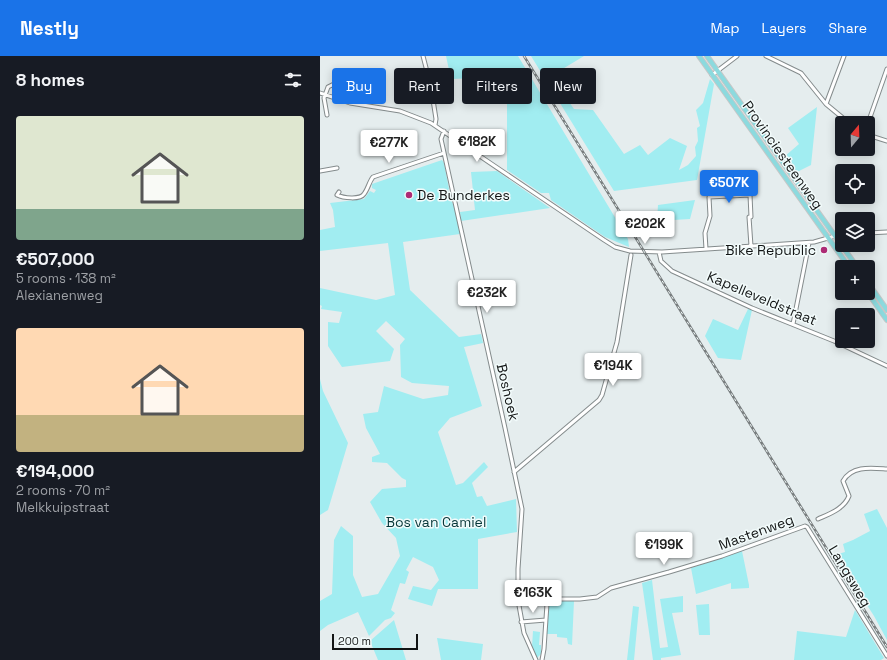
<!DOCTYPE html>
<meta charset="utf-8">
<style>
body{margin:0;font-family:"Space Grotesk",sans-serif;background:#242831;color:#f1f3f6;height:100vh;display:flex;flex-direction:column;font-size:15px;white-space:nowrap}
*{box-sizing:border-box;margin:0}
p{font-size:13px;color:#9ea1a6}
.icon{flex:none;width:22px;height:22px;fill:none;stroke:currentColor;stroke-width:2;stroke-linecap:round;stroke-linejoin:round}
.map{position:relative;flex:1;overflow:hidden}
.sheet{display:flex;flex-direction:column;background:#171b24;width:320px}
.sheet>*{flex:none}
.top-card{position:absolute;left:12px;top:12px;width:380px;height:36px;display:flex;gap:8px}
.needle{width:26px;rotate:19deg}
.buttons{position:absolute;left:515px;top:60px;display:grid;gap:8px}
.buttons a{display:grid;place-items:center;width:40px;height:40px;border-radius:4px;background:#171b24;box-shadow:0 2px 10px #0003;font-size:20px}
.scale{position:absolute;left:12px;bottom:10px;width:86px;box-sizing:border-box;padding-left:4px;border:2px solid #121515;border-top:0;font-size:11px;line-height:14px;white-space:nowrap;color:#121515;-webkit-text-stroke:3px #f2fbfb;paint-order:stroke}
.price{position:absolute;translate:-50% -34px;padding:0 9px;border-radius:4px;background:#fff;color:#222;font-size:13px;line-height:26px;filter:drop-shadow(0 1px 2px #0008)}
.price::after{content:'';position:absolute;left:50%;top:24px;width:12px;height:9px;margin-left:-6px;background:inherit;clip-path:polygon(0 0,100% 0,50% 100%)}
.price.selected{background:#1a73e8;color:#fff}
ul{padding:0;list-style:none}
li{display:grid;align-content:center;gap:8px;height:212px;padding:0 16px}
li span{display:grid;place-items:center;height:124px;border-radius:4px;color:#555}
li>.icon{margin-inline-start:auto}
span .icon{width:72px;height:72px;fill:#fffc;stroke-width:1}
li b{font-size:17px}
h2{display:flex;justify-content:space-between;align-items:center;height:48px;padding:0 16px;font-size:17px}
.tag{padding:0 14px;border-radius:4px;background:#171b24;box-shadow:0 2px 10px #0003;font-size:14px;line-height:36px}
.tag.selected{background:#1a73e8;color:#fff}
header{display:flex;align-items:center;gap:24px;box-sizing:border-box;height:56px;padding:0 20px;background:#1a73e8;color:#fff}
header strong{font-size:19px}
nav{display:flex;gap:22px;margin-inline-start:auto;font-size:14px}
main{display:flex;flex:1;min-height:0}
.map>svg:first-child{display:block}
.green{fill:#a1edf1}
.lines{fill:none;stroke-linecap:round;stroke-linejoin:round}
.minor-casing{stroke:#848b8c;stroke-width:5}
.major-casing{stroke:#c6c7c7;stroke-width:6}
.minor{stroke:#fff;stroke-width:3}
.major{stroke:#8cdade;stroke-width:4}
.rail-casing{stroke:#787d7e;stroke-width:2.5}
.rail{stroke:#f2fbfb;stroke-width:1;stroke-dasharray:3;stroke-linecap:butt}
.poi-dot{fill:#ad2b75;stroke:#f2fbfb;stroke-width:1.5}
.labels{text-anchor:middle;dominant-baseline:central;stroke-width:3;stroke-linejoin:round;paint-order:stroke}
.street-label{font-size:14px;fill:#121515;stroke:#f2fbfb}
.poi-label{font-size:14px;fill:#121515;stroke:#f2fbfb;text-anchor:start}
.park-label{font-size:14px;fill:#063739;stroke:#f2fbfb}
</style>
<header>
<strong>Nestly</strong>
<nav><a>Map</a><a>Layers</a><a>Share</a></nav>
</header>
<main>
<section class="sheet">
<h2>8 homes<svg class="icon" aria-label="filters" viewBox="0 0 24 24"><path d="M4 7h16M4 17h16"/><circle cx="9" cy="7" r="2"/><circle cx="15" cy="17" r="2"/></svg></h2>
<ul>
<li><span style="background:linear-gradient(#dfe7d0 75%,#7fa58c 0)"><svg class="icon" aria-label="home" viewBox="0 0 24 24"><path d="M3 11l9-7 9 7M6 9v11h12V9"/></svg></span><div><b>€507,000</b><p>5 rooms · 138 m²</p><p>Alexianenweg</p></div></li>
<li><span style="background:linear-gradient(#ffd9b3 70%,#c2b280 0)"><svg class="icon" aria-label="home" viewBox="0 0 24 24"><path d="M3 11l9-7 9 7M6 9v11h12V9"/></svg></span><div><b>€194,000</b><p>2 rooms · 70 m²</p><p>Melkkuipstraat</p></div></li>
</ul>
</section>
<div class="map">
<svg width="567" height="604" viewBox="0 0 567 604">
<rect width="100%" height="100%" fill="#e5edee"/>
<path class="green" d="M126 0H198L308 183 309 191 285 181 231 144 229 137H221L187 114V43L182 28 156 22 131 23Z
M211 0H264L231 20 254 53 273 54 304 98 320 89 328 99 350 82 367 90 359 114 368 109 376 100 375 91 378 85 377 72 380 70 376 54 383 47 390 23 394 28 377 124 294 135Z
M497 51 491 109 475 117 464 101 479 88 468 72Z
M122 104 124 107 129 133 128 134 135 154 140 178 83 186 90 234 139 281 161 278 163 287 144 291 162 350 130 362 118 376 136 429 143 427 164 406 168 411 152 427 157 441 162 440 167 450 196 443 197 476 158 483V533H118L112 550 88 543 93 530 111 534 119 524 113 511 93 501 86 514 89 516 85 528 80 527 71 554 75 557 71 562 65 564 49 580 38 556 8 569 0 575V545L12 538 14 484 21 470 33 480V519L42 541 58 538 80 500 76 482 62 467 50 446 62 433 86 431V424L82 422 67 407 52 406V401L60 398 46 372 43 358 58 356 64 330 103 343 128 339 129 330 92 327 81 321 80 289 85 283 66 265 56 275 74 293 70 305 22 311 8 290V266L19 267 22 256 1 253 2 250 0 249V232L56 244 75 239 68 187 0 195V174L15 171 13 154 10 147 44 143 50 135 54 137 56 134 52 132V128Z
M177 115 184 120 230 152 141 165 140 156 155 154 151 116Z
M375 144 370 163 337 165 338 149Z
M428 253 432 254 421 304 398 302 385 280 393 263 418 274Z
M0 323 3 335 28 387 8 454 0 459Z
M557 453 567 472V584L554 560 515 499 525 496 523 488 533 484 550 475 544 458Z
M422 495 429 529V532L411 533V527L376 538 371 512Z
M332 524 340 592 348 591 340 543 363 540V556L352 557 361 599 341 602V604H333L322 527Z
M230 545H254L252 589 248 588 247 582 237 581V578H226L228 550Z
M389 548 390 579H379L376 549Z
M313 550 319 551 314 604H307Z
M535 554 564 602 561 604H474L477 575 526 581Z
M74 564 86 604H58L50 585Z
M213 575 220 576 219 589H221V598L217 602 212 591Z
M117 582 163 588 161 604H121Z"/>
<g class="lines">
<defs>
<path id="minor" d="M103 0 111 31 116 63 115 69
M446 0 481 17 506 48 529 67
M392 19 417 0
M0 37 30 47 80 55 111 67 284 184 295 191 310 195 342 196 494 186 522 178
M506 48 524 0
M7 59 4 42 8 31 18 26
M548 67 567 13
M124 75 121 83 185 372 202 453 198 513V544L204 577 216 604
M548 79 567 85
M0 115 17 112
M19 136 17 139C23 142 40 144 44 138 48 133 49 126 53 121L124 97
M548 177 567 176
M386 193 385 177 390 160 389 141 430 139 431 161H429L431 190
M339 196 341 205 352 215 432 252 514 285 567 310
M473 268 489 187
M194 416 279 344 282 339 297 286 311 199
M498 463C509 458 524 453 529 440L523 425C532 409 552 412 567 413
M201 566 226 564
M222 604 224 593 227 548 230 543H260L277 541 291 532 349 516 402 500 485 470 487 471 567 600"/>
<path id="major" d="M379 0 529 211
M387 0 537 211
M548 227 567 254
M548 237 567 264"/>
</defs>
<use href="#minor" class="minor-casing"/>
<use href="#major" class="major-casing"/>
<use href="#minor" class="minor"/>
<use href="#major" class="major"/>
<defs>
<path id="rail" d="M204 0 567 591"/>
</defs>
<use href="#rail" class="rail-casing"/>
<use href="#rail" class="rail"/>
</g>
<g class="poi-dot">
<circle cx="89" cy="139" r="4"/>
<circle cx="504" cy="194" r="4"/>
</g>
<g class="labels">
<g class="street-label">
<text transform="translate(463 99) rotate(55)">Provinciesteenweg</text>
<text transform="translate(442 242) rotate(23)">Kapelleveldstraat</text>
<text transform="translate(188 336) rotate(77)">Boshoek</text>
<text transform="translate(436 476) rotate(-20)">Mastenweg</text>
<text transform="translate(530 520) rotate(59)">Langsweg</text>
</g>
<g class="poi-label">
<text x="97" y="139">De Bunderkes</text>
<text x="496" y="194" text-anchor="end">Bike Republic</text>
</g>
<g class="park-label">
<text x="116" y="466">Bos van Camiel</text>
</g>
</g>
</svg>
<div class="buttons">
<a><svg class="needle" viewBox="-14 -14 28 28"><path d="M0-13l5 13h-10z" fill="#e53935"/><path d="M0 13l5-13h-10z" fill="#9ea1a6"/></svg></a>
<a><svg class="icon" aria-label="locate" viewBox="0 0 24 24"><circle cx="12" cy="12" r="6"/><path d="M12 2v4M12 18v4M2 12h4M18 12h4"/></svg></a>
<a><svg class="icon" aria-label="layers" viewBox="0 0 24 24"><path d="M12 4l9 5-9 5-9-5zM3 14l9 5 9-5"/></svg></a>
<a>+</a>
<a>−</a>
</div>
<div class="scale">200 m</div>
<b class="price" style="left:157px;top:107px">€182K</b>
<b class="price" style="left:69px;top:108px">€277K</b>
<b class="price selected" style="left:409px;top:148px">€507K</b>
<b class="price" style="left:325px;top:189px">€202K</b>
<b class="price" style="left:167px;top:258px">€232K</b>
<b class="price" style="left:293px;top:331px">€194K</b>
<b class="price" style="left:344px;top:510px">€199K</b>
<b class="price" style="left:213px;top:558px">€163K</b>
<div class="top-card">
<a class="tag selected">Buy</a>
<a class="tag">Rent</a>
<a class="tag">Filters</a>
<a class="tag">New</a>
</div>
</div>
</main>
